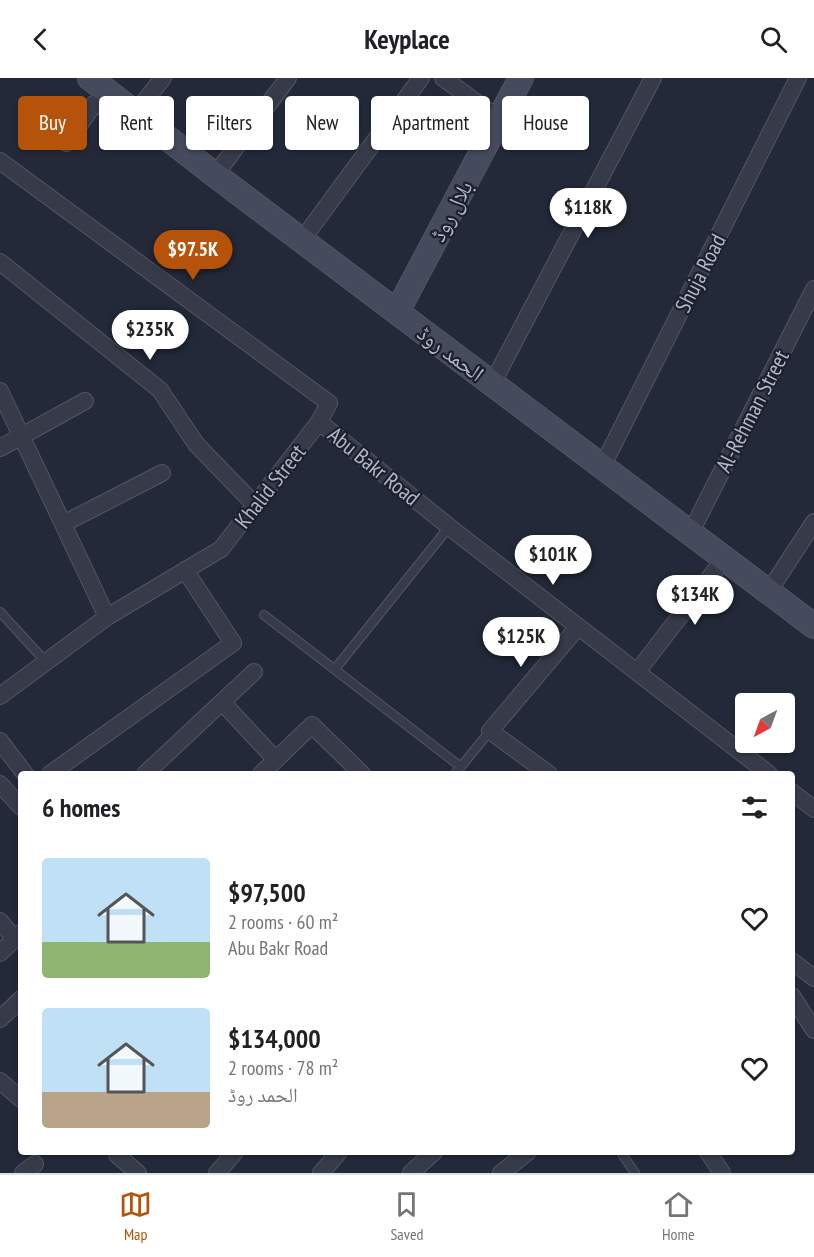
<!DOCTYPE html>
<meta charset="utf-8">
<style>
body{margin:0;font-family:"PT Sans Narrow","Noto Naskh Arabic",sans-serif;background:#f6f6f6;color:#202124;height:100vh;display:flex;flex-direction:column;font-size:22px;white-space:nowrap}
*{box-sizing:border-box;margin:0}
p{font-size:20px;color:#757577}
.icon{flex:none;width:33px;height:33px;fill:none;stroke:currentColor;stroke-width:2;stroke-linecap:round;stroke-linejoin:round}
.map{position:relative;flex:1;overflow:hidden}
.panel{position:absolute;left:18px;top:693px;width:777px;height:384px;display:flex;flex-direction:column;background:#fff;border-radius:6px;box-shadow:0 2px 4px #0004}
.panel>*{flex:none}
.guide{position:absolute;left:18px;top:18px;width:778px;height:54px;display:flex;gap:12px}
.needle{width:39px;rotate:221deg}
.controls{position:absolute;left:735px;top:615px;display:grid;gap:12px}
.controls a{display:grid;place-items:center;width:60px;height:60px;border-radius:6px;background:#fff;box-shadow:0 2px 4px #0004;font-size:30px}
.price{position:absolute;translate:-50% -51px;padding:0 14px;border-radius:21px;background:#fff;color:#222;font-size:20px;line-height:39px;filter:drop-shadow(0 2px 3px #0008)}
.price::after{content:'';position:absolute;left:50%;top:36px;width:18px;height:14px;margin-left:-9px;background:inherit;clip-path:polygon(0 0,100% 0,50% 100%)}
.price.current{background:#b45309;color:#fff}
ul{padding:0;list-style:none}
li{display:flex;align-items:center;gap:18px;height:150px;padding:0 24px}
li span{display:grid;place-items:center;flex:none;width:168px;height:120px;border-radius:6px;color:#555}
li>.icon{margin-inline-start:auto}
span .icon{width:72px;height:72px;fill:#fffc;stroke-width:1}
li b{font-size:26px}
h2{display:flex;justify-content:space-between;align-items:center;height:72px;padding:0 24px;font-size:26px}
.chip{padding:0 21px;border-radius:6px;background:#fff;box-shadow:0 2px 4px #0004;font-size:21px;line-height:54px}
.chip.current{background:#b45309;color:#fff}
header{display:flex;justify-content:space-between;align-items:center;height:78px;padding:0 24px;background:#fff;font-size:27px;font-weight:700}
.tabs{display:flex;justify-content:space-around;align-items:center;height:84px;border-top:2px solid #e0e0e0;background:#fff;font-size:16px;color:#757577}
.tabs a{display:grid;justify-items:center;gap:3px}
.tabs .current{color:#b45309}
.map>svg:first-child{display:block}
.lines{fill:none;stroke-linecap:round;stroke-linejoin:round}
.lane-casing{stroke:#525664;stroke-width:10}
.street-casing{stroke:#525664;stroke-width:18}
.secondary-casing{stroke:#525664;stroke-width:26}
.lane{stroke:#373b49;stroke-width:8}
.street{stroke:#373b49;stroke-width:16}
.secondary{stroke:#454a5c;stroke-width:24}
.labels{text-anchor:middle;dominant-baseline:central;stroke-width:4.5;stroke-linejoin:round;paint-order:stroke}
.street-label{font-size:22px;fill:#b2b6c5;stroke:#1c202e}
</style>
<header><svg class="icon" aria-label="back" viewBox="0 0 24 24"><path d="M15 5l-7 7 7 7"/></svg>Keyplace<svg class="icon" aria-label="search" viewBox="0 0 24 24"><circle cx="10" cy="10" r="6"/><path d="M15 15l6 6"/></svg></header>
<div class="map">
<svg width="814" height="1095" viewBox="0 0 814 1095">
<rect width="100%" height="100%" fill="#232939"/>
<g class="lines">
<defs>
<path id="lane" d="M0 534 46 584
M264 537 461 689
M335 591 449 449
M455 696 490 653
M622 1076 635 1095"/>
<path id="street" d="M443 0 499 41
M67 65 94 26 135 35 163 0
M0 83 329 325 319 344 221 471 107 539 0 618
M215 97 288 0
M302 162 421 0
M0 184 160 312 196 366 255 427
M492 306 653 0
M0 313 107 539
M319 344 457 455 769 696
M0 370 85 323
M602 389 798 0
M63 446 162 395
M690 456 814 211
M769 513 814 444
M637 594 724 481
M222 624 276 682
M0 663 25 696
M50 696 233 565 185 492
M145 696 254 594
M261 696 312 647 362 696
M549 696 490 653 578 549
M0 706 21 729
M792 714 814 731
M0 843 15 861
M0 875 21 855
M792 883 814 900
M792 918 814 952
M0 941 21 921
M0 1003 21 1021
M120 1074 117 1077 138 1095
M708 1074 722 1095
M23 1095 35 1086
M217 1095 235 1074
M321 1095 339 1074
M411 1095 434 1074
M501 1095 528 1074"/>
<path id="secondary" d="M90 0 215 97 814 548
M397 234 521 0"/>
</defs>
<use href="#lane" class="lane-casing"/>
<use href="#street" class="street-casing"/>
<use href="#secondary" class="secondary-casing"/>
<use href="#lane" class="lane"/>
<use href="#street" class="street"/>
<use href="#secondary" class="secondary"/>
</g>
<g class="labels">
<g class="street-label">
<text transform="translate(451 133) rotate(-62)">بلال روڈ</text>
<text transform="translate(700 195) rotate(-63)">Shuja Road</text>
<text transform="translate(451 275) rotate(37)">الحمد روڈ</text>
<text transform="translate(752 333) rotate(-63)">Al-Rehman Street</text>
<text transform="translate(374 388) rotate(39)">Abu Bakr Road</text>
<text transform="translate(270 408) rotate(-52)">Khalid Street</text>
</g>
</g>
</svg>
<div class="controls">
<a><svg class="needle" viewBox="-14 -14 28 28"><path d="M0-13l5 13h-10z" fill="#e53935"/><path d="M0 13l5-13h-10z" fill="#757577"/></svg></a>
</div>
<b class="price" style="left:588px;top:161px">$118K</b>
<b class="price current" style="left:193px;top:203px">$97.5K</b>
<b class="price" style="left:150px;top:283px">$235K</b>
<b class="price" style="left:553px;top:508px">$101K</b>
<b class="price" style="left:695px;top:548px">$134K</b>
<b class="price" style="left:521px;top:590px">$125K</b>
<div class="guide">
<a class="chip current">Buy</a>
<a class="chip">Rent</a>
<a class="chip">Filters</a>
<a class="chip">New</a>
<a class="chip">Apartment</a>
<a class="chip">House</a>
</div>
<section class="panel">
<h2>6 homes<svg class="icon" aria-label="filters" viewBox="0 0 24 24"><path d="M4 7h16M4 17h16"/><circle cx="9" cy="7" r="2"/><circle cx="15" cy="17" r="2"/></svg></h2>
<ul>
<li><span style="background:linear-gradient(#bfe0f5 70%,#8fb573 0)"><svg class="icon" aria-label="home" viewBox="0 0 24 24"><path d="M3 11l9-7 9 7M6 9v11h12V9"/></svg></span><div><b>$97,500</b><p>2 rooms · 60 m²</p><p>Abu Bakr Road</p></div><svg class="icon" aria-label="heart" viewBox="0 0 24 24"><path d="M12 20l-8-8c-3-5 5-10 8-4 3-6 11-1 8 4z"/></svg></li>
<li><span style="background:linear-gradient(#bfe0f5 70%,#b9a48a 0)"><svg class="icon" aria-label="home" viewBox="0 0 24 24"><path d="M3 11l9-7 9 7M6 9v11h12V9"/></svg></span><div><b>$134,000</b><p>2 rooms · 78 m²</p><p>الحمد روڈ</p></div><svg class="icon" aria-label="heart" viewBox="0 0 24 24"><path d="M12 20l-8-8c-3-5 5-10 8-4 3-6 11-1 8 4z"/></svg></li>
</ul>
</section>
</div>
<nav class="tabs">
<a class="current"><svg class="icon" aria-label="map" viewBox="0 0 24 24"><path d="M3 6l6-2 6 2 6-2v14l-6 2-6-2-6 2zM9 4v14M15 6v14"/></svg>Map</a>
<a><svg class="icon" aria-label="saved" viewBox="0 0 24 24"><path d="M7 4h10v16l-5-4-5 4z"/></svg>Saved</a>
<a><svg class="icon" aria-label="home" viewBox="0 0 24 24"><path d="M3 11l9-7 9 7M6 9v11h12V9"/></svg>Home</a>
</nav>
